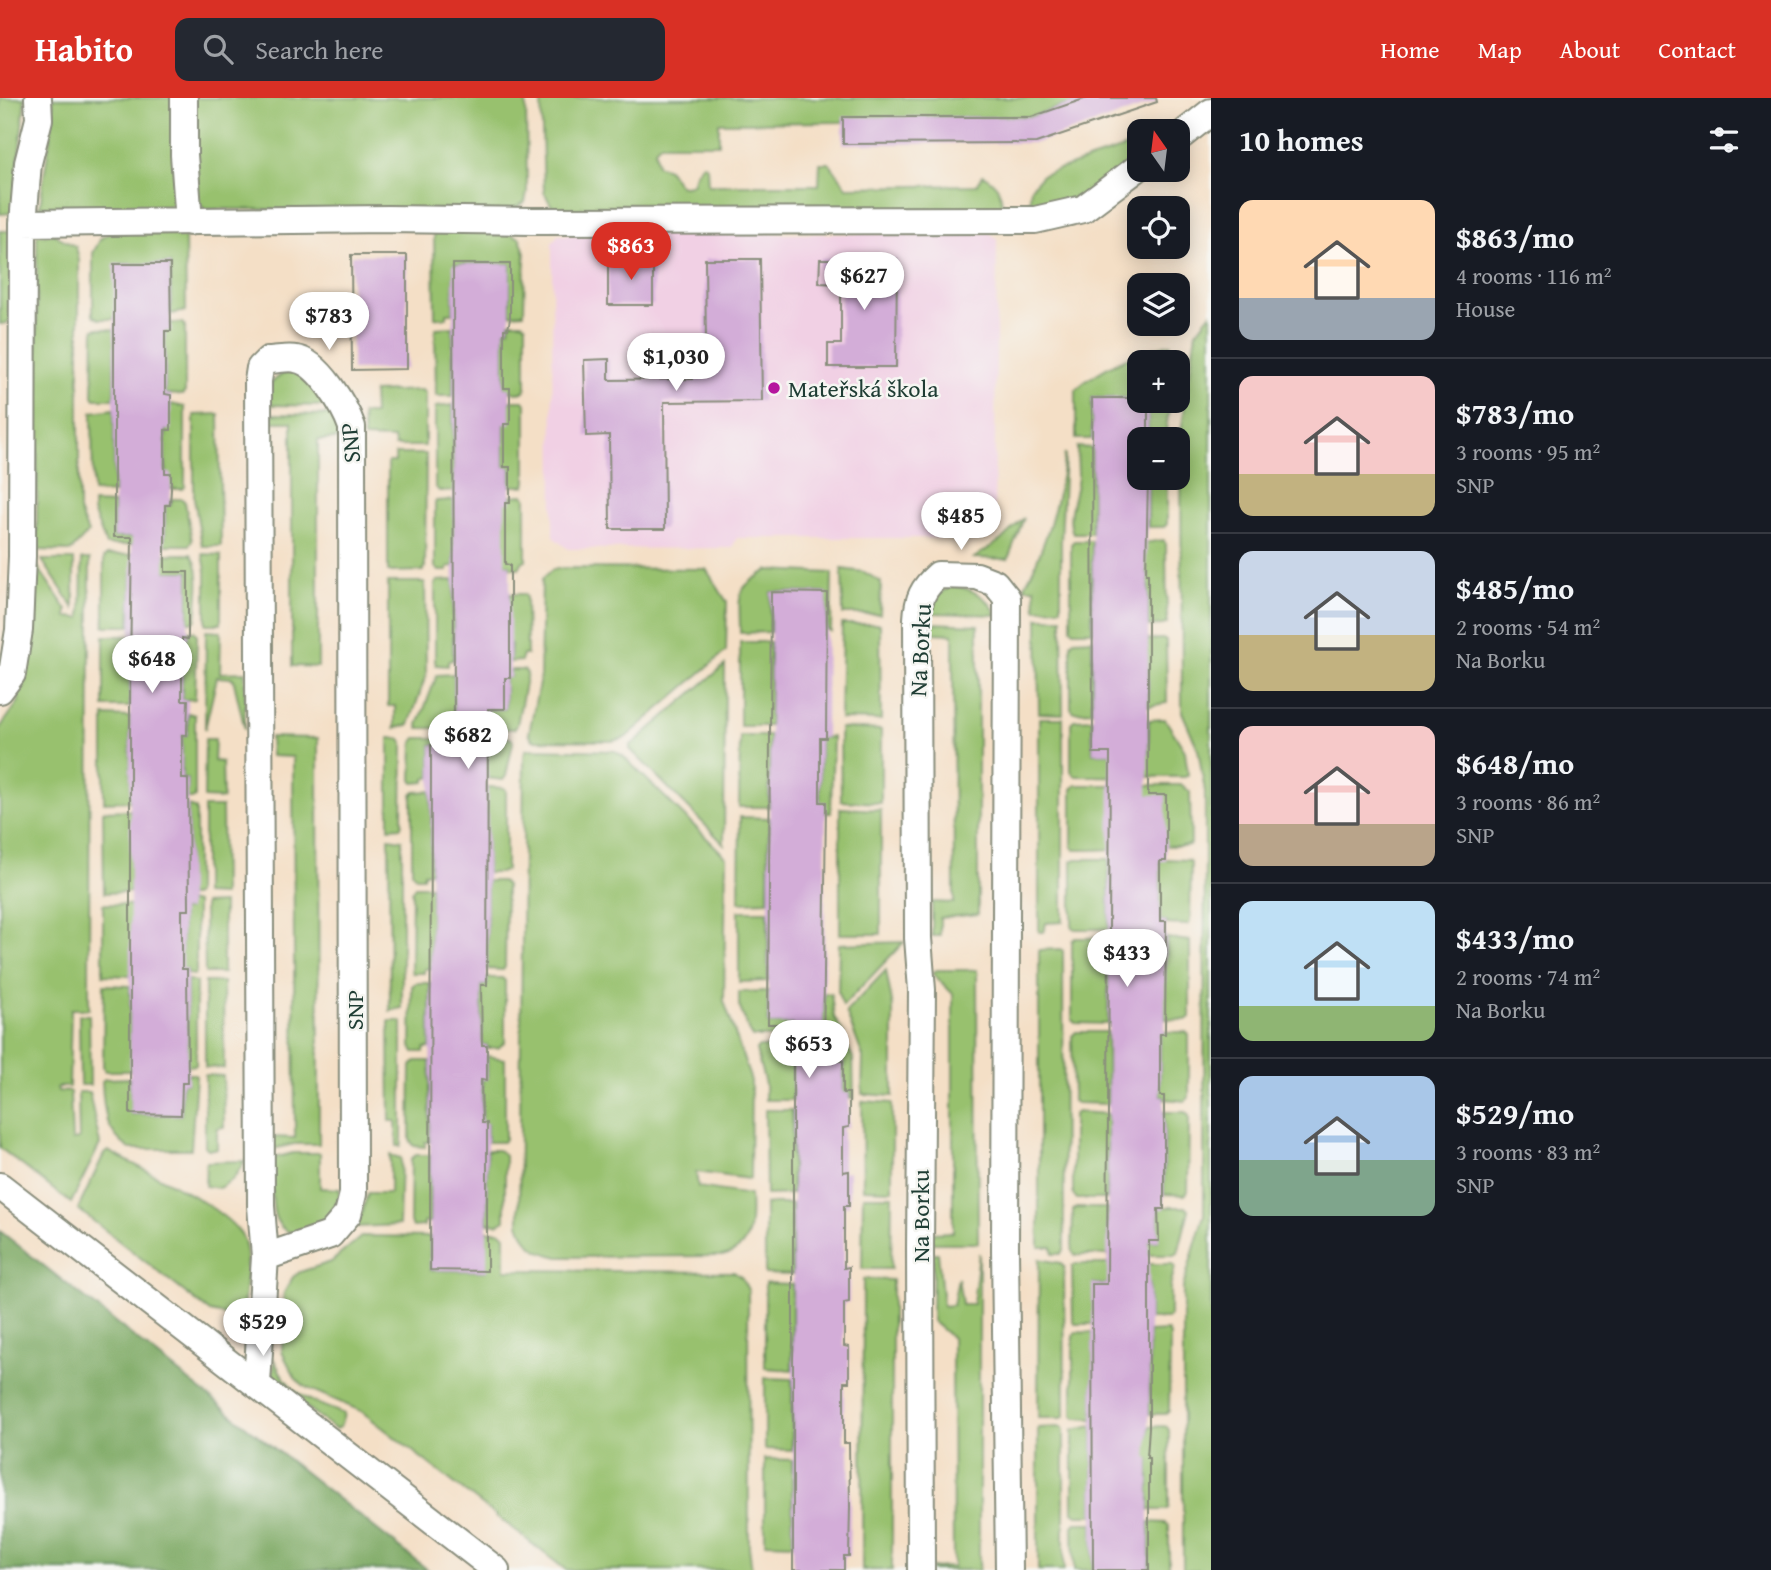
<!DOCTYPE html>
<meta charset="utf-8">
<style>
body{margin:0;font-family:"Gentium Book Plus",serif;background:#242831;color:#f1f3f6;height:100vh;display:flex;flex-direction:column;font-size:26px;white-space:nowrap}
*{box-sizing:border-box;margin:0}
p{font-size:23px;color:#9ea1a6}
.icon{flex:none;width:38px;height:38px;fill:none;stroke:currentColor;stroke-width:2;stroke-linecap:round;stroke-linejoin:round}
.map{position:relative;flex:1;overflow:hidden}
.drawer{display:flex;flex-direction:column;background:#171b24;width:560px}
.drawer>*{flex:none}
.needle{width:46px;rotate:346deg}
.fabs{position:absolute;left:1127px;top:21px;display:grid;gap:14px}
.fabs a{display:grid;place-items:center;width:63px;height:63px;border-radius:14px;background:#171b24;box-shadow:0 4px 18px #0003;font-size:35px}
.price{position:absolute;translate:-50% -60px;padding:0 16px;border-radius:24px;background:#fff;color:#222;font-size:23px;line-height:46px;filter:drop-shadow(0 2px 4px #0008)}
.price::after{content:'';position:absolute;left:50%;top:42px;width:21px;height:16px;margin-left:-10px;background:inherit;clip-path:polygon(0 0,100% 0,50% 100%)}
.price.selected{background:#d93025;color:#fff}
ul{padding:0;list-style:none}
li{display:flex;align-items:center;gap:21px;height:175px;padding:0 28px}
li+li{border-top:2px solid #363941}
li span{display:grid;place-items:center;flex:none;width:196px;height:140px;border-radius:14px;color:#555}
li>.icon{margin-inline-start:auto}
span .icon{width:84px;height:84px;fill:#fffc;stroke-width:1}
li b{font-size:30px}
h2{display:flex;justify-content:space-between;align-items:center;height:84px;padding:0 28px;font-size:30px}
header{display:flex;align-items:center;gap:42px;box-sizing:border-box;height:98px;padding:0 35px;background:#d93025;color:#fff}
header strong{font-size:33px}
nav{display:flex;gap:38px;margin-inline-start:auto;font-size:24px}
.search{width:490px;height:63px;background:#242831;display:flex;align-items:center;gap:18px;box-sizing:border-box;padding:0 24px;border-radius:14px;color:#9ea1a6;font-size:26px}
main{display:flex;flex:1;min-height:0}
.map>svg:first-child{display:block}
.built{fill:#f1d0e4}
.green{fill:#98c16e;stroke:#5c7f51;stroke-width:2}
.forest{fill:#7aa761;stroke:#4c724a;stroke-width:2}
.building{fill:#d3add8}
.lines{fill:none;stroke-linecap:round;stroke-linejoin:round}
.street-casing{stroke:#8a8e7d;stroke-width:30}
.street{stroke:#fff;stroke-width:26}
.poi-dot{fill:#b5179e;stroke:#f6f6f2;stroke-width:2.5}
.labels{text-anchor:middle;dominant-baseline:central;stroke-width:5;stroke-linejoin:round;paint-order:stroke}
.poi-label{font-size:24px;fill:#1f3d34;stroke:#f6f6f2;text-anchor:start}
.street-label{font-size:24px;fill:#1f3d34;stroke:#f6f6f2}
</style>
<header>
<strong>Habito</strong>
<div class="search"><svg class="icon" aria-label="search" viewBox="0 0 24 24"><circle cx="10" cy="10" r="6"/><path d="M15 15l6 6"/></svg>Search here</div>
<nav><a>Home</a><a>Map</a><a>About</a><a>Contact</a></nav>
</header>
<main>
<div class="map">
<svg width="1211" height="1472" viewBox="0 0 1211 1472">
<rect width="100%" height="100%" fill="#f6f6f2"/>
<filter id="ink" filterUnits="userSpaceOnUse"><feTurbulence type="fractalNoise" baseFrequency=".0143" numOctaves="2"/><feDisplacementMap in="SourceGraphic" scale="14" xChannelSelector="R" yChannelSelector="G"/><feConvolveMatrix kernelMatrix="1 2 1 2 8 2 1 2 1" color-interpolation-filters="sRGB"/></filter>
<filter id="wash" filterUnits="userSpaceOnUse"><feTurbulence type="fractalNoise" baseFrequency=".00686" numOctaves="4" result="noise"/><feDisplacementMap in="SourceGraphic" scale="28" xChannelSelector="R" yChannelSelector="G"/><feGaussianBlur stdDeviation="1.57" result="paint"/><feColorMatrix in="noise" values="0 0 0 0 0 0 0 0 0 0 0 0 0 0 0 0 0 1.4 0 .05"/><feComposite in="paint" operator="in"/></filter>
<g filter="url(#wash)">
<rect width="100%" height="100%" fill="#f4dfc6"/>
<path class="built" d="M990 135 997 141 994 435 981 440H737L732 450 568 451 553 439 552 145 558 137Z"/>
<path class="green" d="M0 0H25L13 115 0 116Z
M53 0H176L174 104 163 114 40 113C42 75 54 38 53 0Z
M193 0H526L527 94 525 104 510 113 205 111 198 106Z
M541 0H1087L1031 19 844 20 843 24 719 25V46H660L655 51 657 67 668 71C677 81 676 93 692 86L696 74 703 66 707 69 708 87H819L820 65H829L847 89 976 87 983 77C998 86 1002 94 1002 111L562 114 552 109 544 94Z
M1139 45V58L1086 97 1029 111 1031 90 1042 77Z
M439 131 502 132 520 140 525 155 524 215 510 216V166H454L453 215H447V220L435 219 434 136Z
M0 133H12L11 220 7 225 0 226Z
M112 134H181L185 137 186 213 171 216 170 166H115V221H99L93 217V155L101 140Z
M54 136 76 149 79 162V413L88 435 71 453 37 452V137Z
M1211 215V1472H1183V1189L1204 1117 1205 693 1198 651 1182 614 1181 334 1196 234Z
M510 224H522L526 227V291C520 298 510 294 504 290V231H509Z
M171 225H182L185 228V294L182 297 165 296V233Z
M453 229V298H436L435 234 436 230Z
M98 230 115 232 114 301H95L93 298 94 231Z
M1170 246 1176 255 1175 264H1139V300H1092V341H1076V291C1102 269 1136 254 1170 246Z
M295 273 306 275 329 308 268 307 271 285 283 275Z
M422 292 425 296V348H395L394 341 364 340 362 316H374L373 294Z
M510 303H524L526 306V384L525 388H510V370L504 369V326Z
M1148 303H1170L1166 332 1164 335 1148 336Z
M171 306 185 309V389L182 391H171C161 363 164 334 171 306Z
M453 307 454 393H439L435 388V312L436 309Z
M114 311V395L93 394 92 314Z
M219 316 221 448H202L194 400V317Z
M269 316 334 317 338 329V341L318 342V569L292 568V324H269Z
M1077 349 1092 350V435H1073C1065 418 1077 396 1078 378 1078 369 1077 359 1077 349Z
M1065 355 1061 444V510L1036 511 1035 490H1024C1046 448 1059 402 1065 355Z
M395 356H426L425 469 423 473 388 474V364H395Z
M1148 380H1167V426L1164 429H1148Z
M524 397 526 399V462L523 463 519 470H510V467L504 466V405L510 398Z
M171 401H182L185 404 192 443 189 447H106L93 413V405L114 406V439L165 440V407L171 406Z
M454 402V468L448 469V473H439L435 469V406L436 403Z
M1024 420 1008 461 974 460 1001 442Z
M1163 442 1166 446 1167 525 1163 527 1148 528V476L1143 475V445Z
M1074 443H1092V533H1074L1071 530V446Z
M191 456C203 470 197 503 196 521L194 524H188V474H132L130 528H104V460L107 457Z
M203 456 221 457V526H206V473Z
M82 461H90L89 911H71L69 989H57L58 993 70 994 72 1042 79 1041 78 994H89L100 1046 71 1105 0 1050V630L19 603 16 589 26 564 36 513 37 468 67 512V519L81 520Z
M42 462H74V510Z
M563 470 706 471 727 504 726 553 625 640 612 643 533 642 529 635 540 580 542 481 552 472Z
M842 471 864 474 881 484 880 516H843Z
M769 472 832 475 831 534 827 531 826 495 771 494 770 534 740 535C740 496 733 491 769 472Z
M454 482 453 562 448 563V568L436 567 435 563V486L437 483Z
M388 484H424L425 487 426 577 409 627 395 630V608H388Z
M953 488C971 490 989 499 997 517L933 515C932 501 940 493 953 488Z
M510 496H524L526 499 527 557H523L521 563 510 564 511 546 505 545Z
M1038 520H1062L1063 616 1039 615Z
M932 525 978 527V816L940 820V838H932V804L954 805 953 536 933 535Z
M842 526H880L881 622 840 621Z
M188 533H194L197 537 195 601 182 602V540H188Z
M206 533 221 534 220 575 245 574V632L233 580 217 579 205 631Z
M104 538H130V609H104Z
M1092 541V613L1074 614 1071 610V545L1074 542Z
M1163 541 1166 543 1167 605 1148 608V573L1142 542Z
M740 544H770V628H740Z
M725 567 724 746 630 651V648Z
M510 572H524L527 575 517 627 514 631 419 630 418 627 437 577 454 576V612L505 611V580L510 579Z
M188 615 195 617V699L192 701H187L188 681H182V637H187Z
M104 618 130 619 131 703 104 704Z
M1039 620H1063V824L1046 825 1044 834H1039Z
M1092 621 1093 655H1148L1149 622 1165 621 1185 653 1188 677 1185 679 1075 678 1071 673V625L1074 622Z
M840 630 881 632V705L841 703Z
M740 638H770L769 709H739Z
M270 639 318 640 319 1046H294L273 1051V1039L295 1040 293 659 271 658Z
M833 639 831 715H825L820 704V640Z
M389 640 400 641 403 644 402 725 401 729 389 730Z
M416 640H511L513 644 506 678 503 682 487 680V646L431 647V679L425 681V684L414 685 412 682 413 644Z
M205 641H215L214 663 222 664 223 701 204 700Z
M532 651 615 653 623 658 726 759 724 903 751 983 750 1081 696 1074 698 1089 750 1097C751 1124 754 1151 722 1158L559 1159C536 1154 526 1148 519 1125L524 657 526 652Z
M1076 687H1182L1190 694 1191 746C1183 750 1173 747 1164 748 1134 749 1105 753 1075 752L1072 749V691Z
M487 689 504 690 506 692V772L500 775H487Z
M431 693V774L424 775 423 779H416L412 774V697L415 694Z
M188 708 196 711V796L193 798H187Z
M204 709H222L223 797 204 796Z
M840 710 881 712V836H840Z
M131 712V794L104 795 103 713Z
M740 719 769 720 768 803 739 804Z
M389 740 402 742V910L390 913Z
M1076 761H1109V831H1075L1072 828V763Z
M1166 761 1188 762 1191 765 1190 824 1188 827 1166 826V823H1160V763Z
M487 783H501L506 787 505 869 503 872 487 871Z
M415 788H431V870L424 871V875H412L411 871 412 792Z
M187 803 196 805V874L194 877 187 876V871H181L182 812H187Z
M223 805V875H205L204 806Z
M103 806 131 807V878L103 877Z
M739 813H768V883L739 884Z
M1075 840H1109L1108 926 1075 925 1072 922V843Z
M1166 840 1190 843V919L1186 922 1165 921 1160 858 1166 857Z
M904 844 843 908 838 895 839 846Z
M1061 851 1063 853 1064 1152 1060 1156H1053L1052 1149H1039V852Z
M886 872 893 910V998L862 996 863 959 846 914Z
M937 872H977L978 1145H932L931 1135 953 1134V896L932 875Z
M487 880H502L505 883V944L498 950H487V947H482L481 887H487Z
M187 882 196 884V967L187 968Z
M205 884H223L224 970 205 969Z
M416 885H430V950H425L424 954H414L411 948 412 888Z
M104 887 130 888 131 973H105L103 968Z
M768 893V926L823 927 824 895 831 896 834 919 844 936 841 939H752L739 908V894Z
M79 917H89L90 987H80Z
M389 923H401L402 925V1044L401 1048H397L396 1023H390Z
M1076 934H1107L1108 1006 1076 1005 1073 1003 1072 938Z
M1165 934H1186L1189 937V999L1185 1003 1164 1001V998H1160V936Z
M759 949H848L853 960 854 1001 849 1000V995H843V963H793L792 1002H765V986L756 952Z
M487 958 505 961V1041L503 1044H487V1026L482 1025V981H487Z
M416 963H430V1044H425V1049L414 1048 410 1042 411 968Z
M187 976H195L196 978 191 1051H130C105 1035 103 1011 102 983L105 981 130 980 131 1016 181 1017 182 985H187Z
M205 977 223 978 224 1029 217 1030V1051H208L205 1048Z
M862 1003 892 1005V1092L863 1091Z
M765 1012H792V1096L766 1097Z
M1077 1014 1108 1016 1107 1101H1077L1073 1096V1017Z
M1164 1014H1185L1189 1018 1188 1093 1185 1097 1164 1096Z
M487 1052H498L505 1057V1122L498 1126 487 1125Z
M108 1053C141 1071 228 1109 243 1140 250 1153 245 1206 240 1220L210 1214 78 1111 104 1056Z
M293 1055H320V1090L340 1091C339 1124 291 1154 276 1121 270 1108 273 1076 273 1060Z
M390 1057 401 1060 399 1127 357 1129 368 1095H390Z
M416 1057H430V1124H424V1128L413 1129 410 1124 411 1061Z
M245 1063 233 1081 219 1090 205 1088 206 1064Z
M863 1098H892L891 1171H862Z
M765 1106H792V1177L765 1176Z
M1164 1109H1185L1189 1112 1178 1155 1174 1157H1075L1072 1153 1073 1112 1076 1110H1107L1108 1142 1158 1143V1111Z
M486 1133H499L505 1137V1172L734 1174 742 1180 748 1192 749 1449 752 1472H566L361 1313 307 1290 296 1281 282 1254 284 1195 293 1179 300 1174 331 1164 362 1138 430 1139V1172L486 1173Z
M933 1155H938L943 1208 953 1207 958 1180 962 1206H973L979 1155V1472H931V1470L953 1469 952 1240 932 1223Z
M1039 1161 1060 1165 1064 1169 1065 1317 1062 1320H1038Z
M1076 1166H1172L1175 1169 1170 1189V1218L1167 1221H1149V1186H1093V1226H1076L1073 1223 1072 1168Z
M863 1181 892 1182V1472H862Z
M765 1185 792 1186V1272L765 1270Z
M1168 1233 1170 1238 1169 1313 1166 1316H1149V1234Z
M1076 1234 1093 1235V1321L1076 1320 1073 1317V1238Z
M274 1262C292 1300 307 1301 344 1316L340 1329 335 1331 277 1287 273 1277Z
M765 1280 792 1281V1352L765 1351Z
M1093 1328V1417H1077L1073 1414V1332Z
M1166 1328 1169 1332V1409L1166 1412H1149V1361L1143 1360 1149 1331V1329Z
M1061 1329 1064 1332V1472H1038V1330Z
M765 1361 792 1362 793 1446 765 1445Z
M1149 1424 1166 1425 1169 1428V1472H1149Z
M1076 1425H1093V1472H1074L1073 1428Z"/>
<path class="forest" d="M0 1133 428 1472H0Z"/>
<g id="blocks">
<path class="building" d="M1087 0H1156L1157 4 1036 45 843 46V19H1031Z
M351 157H407V271L352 272Z
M653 161V207H608V162Z
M705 161H760L762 303 664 304 665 431H610L609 337 586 338 584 262 609 261V282L693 281V247H706Z
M820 161H897L896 269H828V246H841V186L819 185Z
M114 166H170L171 233H165V296L171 297V332H165V375H171V391L170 407H165V474H188V541L182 540V602H188L187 637H182V681H188L189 812H182V871H187L188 985H182L181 1017 130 1016V572L132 439H114Z
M453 166H510V221L508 231H504V290H510V326H504V369H510V405H505V466L510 467V580H505V611H488L487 887H481L482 947H487V982L481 981 482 1025H487V1173L430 1172 431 647H454Z
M1092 300H1139V303H1148V341H1139V380H1148L1146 476H1148V697H1166V763H1160V823H1166L1165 936H1160V998H1164V1111H1158L1159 1143H1149V1329L1147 1360H1149V1472H1093L1092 1186H1107L1110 655H1093Z
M771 494 827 495 826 640H820V704H826L823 963H843V995H849V1029L843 1030V1074L849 1073V1108H844V1170L849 1169V1204L844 1205V1248L849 1249V1284H844V1345H849L850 1408 849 1458H844V1472H793V926H768Z"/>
</g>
</g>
<g filter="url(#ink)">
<use href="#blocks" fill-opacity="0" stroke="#8a8e7d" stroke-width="2"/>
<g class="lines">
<defs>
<path id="street" d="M184 0V57L189 124
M1178 40 1211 14
M23 125 388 121 532 123 1035 122 1083 111 1139 69
M0 592 12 576 19 532 22 458 23 125 28 65 39 21 38 0
M0 1088 496 1472
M257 1285 265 1159 261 1108 258 283 260 270 268 262C277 262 288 259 296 261 319 264 345 309 352 329L353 1096 348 1116 330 1137 265 1159
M921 1472 920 1150 922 892 918 840 917 521C918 501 923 490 938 477L977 478 995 485 1007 500 1005 1152 1009 1472"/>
</defs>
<use href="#street" class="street-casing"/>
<use href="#street" class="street"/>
</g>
</g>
<circle class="poi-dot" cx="774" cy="290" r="7"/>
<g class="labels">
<g class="poi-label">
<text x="788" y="290">Mateřská škola</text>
</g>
<g class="street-label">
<text transform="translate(350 345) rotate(-95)">SNP</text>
<text transform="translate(920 552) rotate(-87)">Na Borku</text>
<text transform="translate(354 912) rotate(-90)">SNP</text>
<text transform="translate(920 1118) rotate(-90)">Na Borku</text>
</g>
</g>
</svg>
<div class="fabs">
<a><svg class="needle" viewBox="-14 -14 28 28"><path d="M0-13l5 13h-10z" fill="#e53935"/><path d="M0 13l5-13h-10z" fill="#9ea1a6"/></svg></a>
<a><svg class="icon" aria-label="locate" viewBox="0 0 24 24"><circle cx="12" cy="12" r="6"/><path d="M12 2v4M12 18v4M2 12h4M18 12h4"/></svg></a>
<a><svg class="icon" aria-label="layers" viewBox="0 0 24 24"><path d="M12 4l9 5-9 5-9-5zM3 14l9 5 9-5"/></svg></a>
<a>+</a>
<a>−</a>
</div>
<b class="price selected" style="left:631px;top:184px">$863</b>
<b class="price" style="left:864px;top:214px">$627</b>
<b class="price" style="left:329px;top:254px">$783</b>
<b class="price" style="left:676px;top:295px">$1,030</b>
<b class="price" style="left:961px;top:454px">$485</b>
<b class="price" style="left:152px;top:597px">$648</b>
<b class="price" style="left:468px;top:673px">$682</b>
<b class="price" style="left:1127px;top:891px">$433</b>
<b class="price" style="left:809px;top:982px">$653</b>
<b class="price" style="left:263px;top:1260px">$529</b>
</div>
<section class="drawer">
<h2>10 homes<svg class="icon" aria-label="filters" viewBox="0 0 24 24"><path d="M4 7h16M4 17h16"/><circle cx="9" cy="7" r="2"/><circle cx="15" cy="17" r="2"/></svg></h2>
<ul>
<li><span style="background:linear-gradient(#ffd9b3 70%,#9aa5b1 0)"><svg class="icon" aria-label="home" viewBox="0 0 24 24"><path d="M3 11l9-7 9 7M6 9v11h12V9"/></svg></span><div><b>$863/mo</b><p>4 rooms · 116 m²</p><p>House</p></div></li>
<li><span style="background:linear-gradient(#f6c9c9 70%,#c2b280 0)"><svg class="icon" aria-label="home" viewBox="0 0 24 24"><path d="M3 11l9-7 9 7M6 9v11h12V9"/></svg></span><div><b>$783/mo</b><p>3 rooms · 95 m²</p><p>SNP</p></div></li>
<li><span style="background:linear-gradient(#c9d6e8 60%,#c2b280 0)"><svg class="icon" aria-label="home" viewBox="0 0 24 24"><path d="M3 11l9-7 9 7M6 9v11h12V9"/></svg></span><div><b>$485/mo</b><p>2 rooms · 54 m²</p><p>Na Borku</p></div></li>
<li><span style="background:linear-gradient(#f6c9c9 70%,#b9a48a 0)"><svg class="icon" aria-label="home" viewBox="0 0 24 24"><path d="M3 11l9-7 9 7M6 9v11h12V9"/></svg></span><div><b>$648/mo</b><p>3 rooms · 86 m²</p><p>SNP</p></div></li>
<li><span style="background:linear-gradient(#bfe0f5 75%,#8fb573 0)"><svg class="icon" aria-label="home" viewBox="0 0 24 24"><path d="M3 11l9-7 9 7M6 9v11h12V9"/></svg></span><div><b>$433/mo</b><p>2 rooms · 74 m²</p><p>Na Borku</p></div></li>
<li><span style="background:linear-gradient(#a9c7e8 60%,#7fa58c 0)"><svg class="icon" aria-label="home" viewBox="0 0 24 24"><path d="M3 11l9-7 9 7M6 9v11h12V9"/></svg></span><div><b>$529/mo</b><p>3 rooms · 83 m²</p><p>SNP</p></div></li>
</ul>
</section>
</main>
